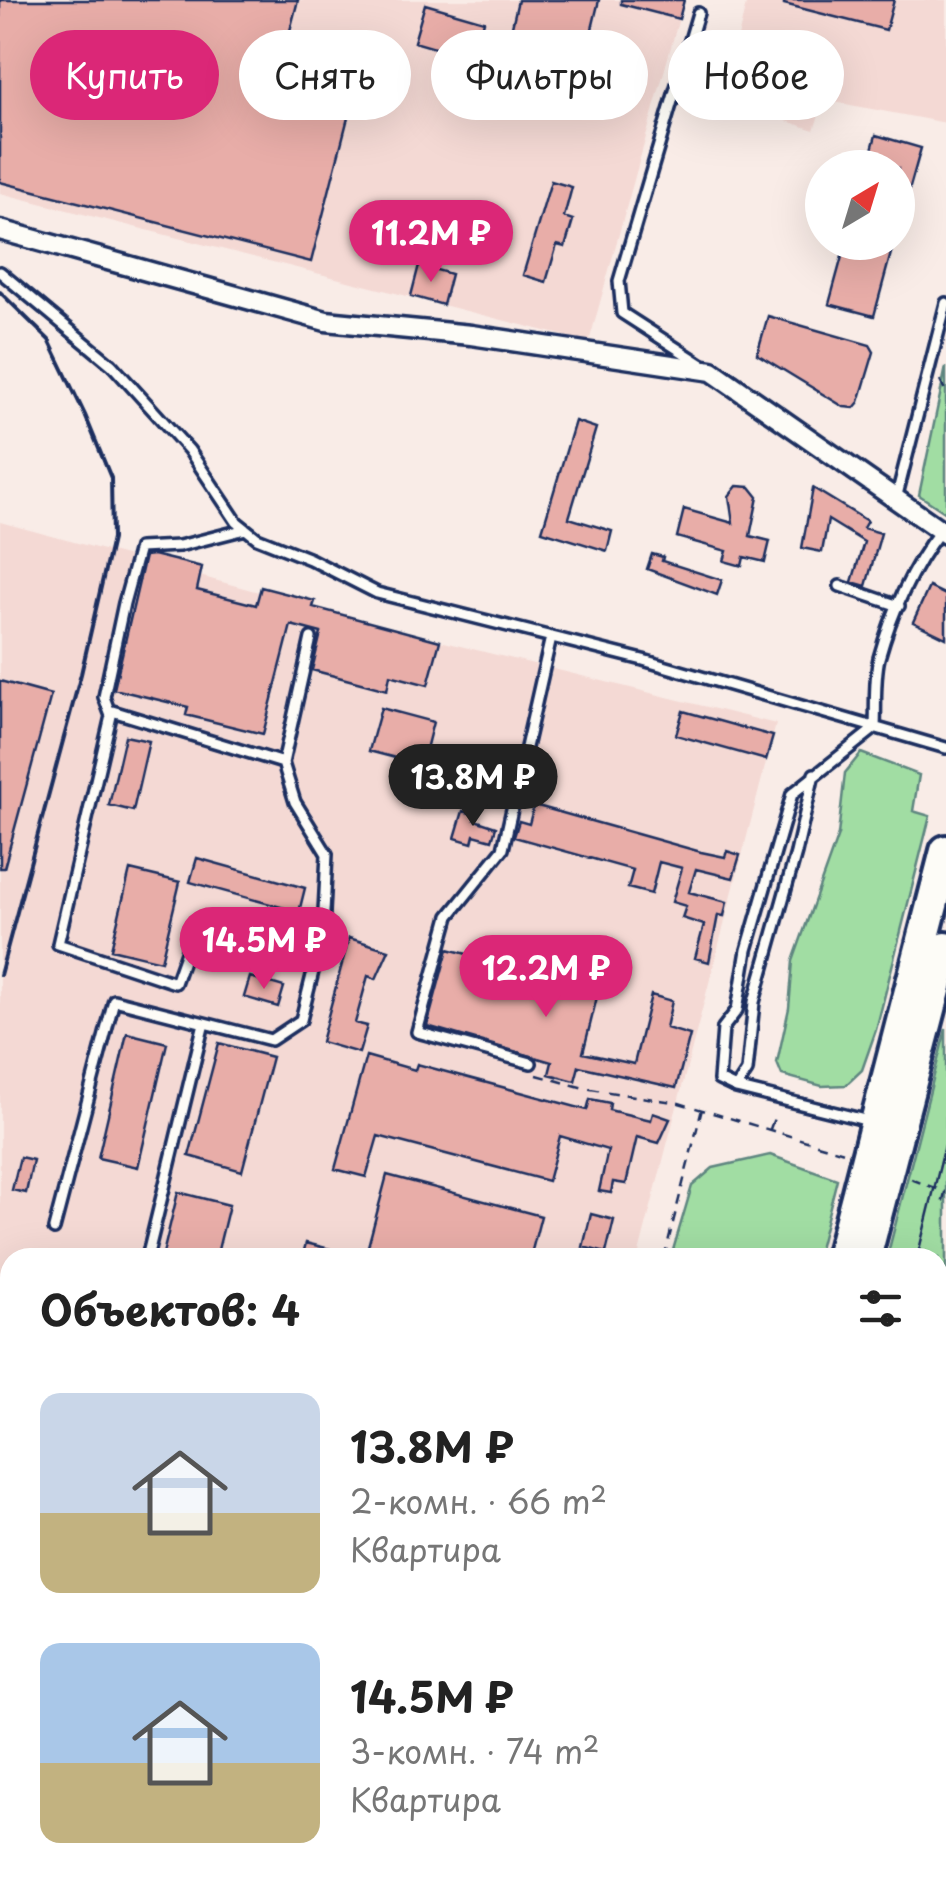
<!DOCTYPE html>
<html lang="ru">
<meta charset="utf-8">
<style>
body{margin:0;font-family:"Playpen Sans",sans-serif;background:#f2f2f2;color:#222;height:100vh;display:flex;flex-direction:column;font-size:38px;white-space:nowrap}
*{box-sizing:border-box;margin:0}
p{font-size:32px;color:#767676}
.icon{flex:none;width:55px;height:55px;fill:none;stroke:currentColor;stroke-width:2;stroke-linecap:round;stroke-linejoin:round}
.map{position:relative;flex:1;overflow:hidden}
.panel{position:absolute;left:0px;top:1248px;width:948px;height:642px;display:flex;flex-direction:column;background:#fff;border-radius:30px 30px 0 0;box-shadow:0 10px 40px #0002}
.panel>*{flex:none}
.banner{position:absolute;left:30px;top:30px;width:888px;height:90px;display:flex;gap:20px}
.needle{width:65px;rotate:38deg}
.controls{position:absolute;left:805px;top:150px;display:grid;gap:20px}
.controls a{display:grid;place-items:center;width:110px;height:110px;border-radius:50%;background:#fff;box-shadow:0 10px 40px #0002;font-size:50px}
.price{position:absolute;translate:-50% -85px;padding:0 22px;border-radius:35px;background:#db2777;color:#fff;font-size:32px;line-height:65px;filter:drop-shadow(0 2px 5px #0008)}
.price::after{content:'';position:absolute;left:50%;top:60px;width:30px;height:22px;margin-left:-15px;background:inherit;clip-path:polygon(0 0,100% 0,50% 100%)}
.price.on{background:#222;color:#fff}
ul{padding:0;list-style:none}
li{display:flex;align-items:center;gap:30px;height:250px;padding:0 40px}
li span{display:grid;place-items:center;flex:none;width:280px;height:200px;border-radius:20px;color:#555}
li>.icon{margin-inline-start:auto}
span .icon{width:120px;height:120px;fill:#fffc;stroke-width:1}
li b{font-size:42px}
h2{display:flex;justify-content:space-between;align-items:center;height:120px;padding:0 40px;font-size:42px}
.pill{padding:0 35px;border-radius:45px;background:#fff;box-shadow:0 10px 40px #0002;font-size:35px;line-height:90px}
.pill.on{background:#db2777;color:#fff}
.map>svg:first-child{display:block}
.built{fill:#f4d9d4}
.green{fill:#a1dda3;stroke:#5e8680;stroke-width:2.5}
.building{fill:#e8ada8;stroke:#1b2f5e;stroke-width:2.5}
.lines{fill:none;stroke-linecap:round;stroke-linejoin:round}
.lane-casing{stroke:#1b2f5e;stroke-width:16}
.street-casing{stroke:#1b2f5e;stroke-width:25}
.highway-casing{stroke:#1b2f5e;stroke-width:38}
.path{stroke:#1b2f5e;stroke-width:2.5;stroke-dasharray:10 8;stroke-linecap:butt}
.lane{stroke:#fdfcf7;stroke-width:9}
.street{stroke:#fdfcf7;stroke-width:18}
.highway{stroke:#fdfcf7;stroke-width:30}
.tram{stroke:#1b2f5e;stroke-width:2.5}
.rail{stroke:#1b2f5e;stroke-width:4}
</style>
<div class="map">
<svg width="946" height="1889" viewBox="0 0 946 1889">
<rect width="100%" height="100%" fill="#f9ece7"/>
<filter id="ink" filterUnits="userSpaceOnUse"><feTurbulence type="fractalNoise" baseFrequency=".01" numOctaves="2"/><feDisplacementMap in="SourceGraphic" scale="20" xChannelSelector="R" yChannelSelector="G"/><feConvolveMatrix kernelMatrix="1 2 1 2 8 2 1 2 1" color-interpolation-filters="sRGB"/></filter>
<g filter="url(#ink)">
<path class="built" d="M0 0H684L589 342 0 193Z
M747 0H946V123L824 100 814 130 723 100Z
M0 522 440 641 776 724 638 1257 10 1258V1880H469L466 1889H0Z"/>
<path class="green" d="M946 367V513L919 495Z
M861 753 919 775 913 811 930 816 876 1030 862 1070 846 1085 822 1086 782 1075 777 1063 789 1008 793 961 838 835 845 773Z
M946 1029V1889H722L725 1880H938V1258L887 1257Z
M770 1155 837 1179 817 1257H671L692 1186 713 1168Z"/>
<path class="building" d="M0 0H298L286 46 313 53 317 39 365 51 311 262 0 182Z
M518 0H599L586 54 510 35Z
M621 0H684L679 19 621 4Z
M784 0H894L886 30 784 4Z
M425 4 484 21 473 59 414 42Z
M767 76a15 15 0 1 1 30 0a15 15 0 1 1-30 0Z
M876 135 921 148 901 219 898 218V168H867Z
M551 181 572 187 564 217 573 220 565 247 557 245 546 282 523 275Z
M846 242H894L874 316 829 304Z
M419 265 451 274 443 305 411 296Z
M768 316 870 345 874 352 859 402 854 408 844 407 757 354Z
M575 421 596 428 569 518 612 531 607 551 542 531Z
M737 486 750 487 758 497 750 536 770 541 765 562 744 557 742 566 724 561 727 551 677 537 684 509 733 523 729 496Z
M813 488 867 521 863 528 881 533 866 586 852 582 864 542 828 520 822 552 802 548Z
M652 554 663 557 662 561 722 580 717 595 647 569Z
M153 555 202 567 197 590 256 605 261 587 315 601 313 607 440 641 428 685 390 675 387 690 312 670 321 633 291 625 263 734 186 715 188 707 114 689 145 556Z
M929 587 946 595V638L913 622Z
M0 681 51 695 4 868H0Z
M381 708 433 722 422 765 369 751Z
M683 711 773 736 766 760 676 735Z
M125 736 149 741 133 811 109 805Z
M534 805 701 852 725 857 727 851 740 855 733 878 696 869 689 892 727 902 724 916 718 915 709 962 695 958 704 925 682 918 686 906 672 902 682 868 659 862 651 894 628 888 633 870 514 837 519 821 529 824Z
M463 811 477 815 475 820 496 827 492 840 474 835 472 843 455 838Z
M197 858 305 888 299 912 190 882Z
M130 870 180 882 161 961 111 949Z
M290 931 301 934 295 954 280 950 285 932Z
M349 938 389 950 376 979 368 976 355 1023 367 1026 359 1053 321 1042Z
M448 949 599 989 583 1053 634 1064 651 995 672 1001 666 1028 690 1035 676 1088 579 1066 575 1081 549 1074 552 1062 427 1026Z
M250 977 284 987 278 1007 244 997Z
M127 1033 167 1043 138 1167 98 1158Z
M219 1043 272 1057 242 1171 189 1156Z
M366 1056 415 1070 417 1064 587 1110 590 1099 610 1103 609 1110 651 1120 653 1113 670 1119 659 1143 637 1137 626 1184 613 1182 611 1193 599 1191 608 1150 560 1136 548 1181 378 1136 366 1177 335 1169Z
M20 1157 33 1160 26 1193 12 1190Z
M387 1175 541 1216 530 1258H377L366 1254Z
M178 1192 229 1205 216 1258H162Z
M591 1214 614 1220 606 1253 583 1247Z
M306 1243 346 1253 345 1258H302Z"/>
<g class="lines">
<defs>
<path id="lane" d="M698 13 619 281 622 313 701 364
M0 272 112 365 189 450 237 522 257 538 310 559 377 593 643 660 946 748
M896 499 946 303
M246 529 179 546 139 548 124 603 104 697 111 716 58 944 175 983 191 938 230 939 288 923
M840 586 899 606
M109 710 283 763 311 638
M814 774 796 853 754 1002 747 1071 736 1088 719 1080 723 1028 737 1010 747 950 792 794 875 728C876 706 874 679 879 658 891 614 912 567 940 531
M531 1063 417 1032 449 916 503 849 551 637
M736 1088 869 1121
M54 1229 114 1000 271 1040 301 1020 323 931 327 854 295 802 283 763
M147 1258 204 1023
M353 1258 354 1256
M545 1880 553 1889"/>
<path id="street" d="M0 230 326 321 471 335 712 371 946 534"/>
<path id="highway" d="M841 1258 946 851
M865 1258 946 948
M676 1889 678 1880
M699 1889 702 1880"/>
</defs>
<use href="#lane" class="lane-casing"/>
<use href="#street" class="street-casing"/>
<use href="#highway" class="highway-casing"/>
<path class="path" d="M940 380 946 392
M537 1075 584 1088 679 1103 844 1152
M770 1129 776 1113
M911 1179 945 1192 942 1205 946 1206
M664 1258 702 1109
M938 1353 946 1322
M938 1434 946 1432
M938 1587 946 1592
M938 1594 946 1568
M938 1713 946 1700
M795 1889 798 1880
M833 1889 836 1880
M870 1889 874 1880"/>
<use href="#lane" class="lane"/>
<use href="#street" class="street"/>
<use href="#highway" class="highway"/>
<path class="tram" d="M917 1258 946 1141
M767 1889 769 1880"/>
<path class="rail" d="M0 292 49 340 85 415 111 478 112 539 81 674 0 975"/>
</g>
</g>
</svg>
<div class="controls">
<a><svg class="needle" viewBox="-14 -14 28 28"><path d="M0-13l5 13h-10z" fill="#e53935"/><path d="M0 13l5-13h-10z" fill="#767676"/></svg></a>
</div>
<b class="price" style="left:431px;top:285px">11.2M ₽</b>
<b class="price on" style="left:473px;top:829px">13.8M ₽</b>
<b class="price" style="left:264px;top:992px">14.5M ₽</b>
<b class="price" style="left:546px;top:1020px">12.2M ₽</b>
<div class="banner">
<a class="pill on">Купить</a>
<a class="pill">Снять</a>
<a class="pill">Фильтры</a>
<a class="pill">Новое</a>
</div>
<section class="panel">
<h2>Объектов: 4<svg class="icon" aria-label="filters" viewBox="0 0 24 24"><path d="M4 7h16M4 17h16"/><circle cx="9" cy="7" r="2"/><circle cx="15" cy="17" r="2"/></svg></h2>
<ul>
<li><span style="background:linear-gradient(#c9d6e8 60%,#c2b280 0)"><svg class="icon" aria-label="home" viewBox="0 0 24 24"><path d="M3 11l9-7 9 7M6 9v11h12V9"/></svg></span><div><b>13.8M ₽</b><p>2-комн. · 66 m²</p><p>Квартира</p></div></li>
<li><span style="background:linear-gradient(#a9c7e8 60%,#c2b280 0)"><svg class="icon" aria-label="home" viewBox="0 0 24 24"><path d="M3 11l9-7 9 7M6 9v11h12V9"/></svg></span><div><b>14.5M ₽</b><p>3-комн. · 74 m²</p><p>Квартира</p></div></li>
</ul>
</section>
</div>
